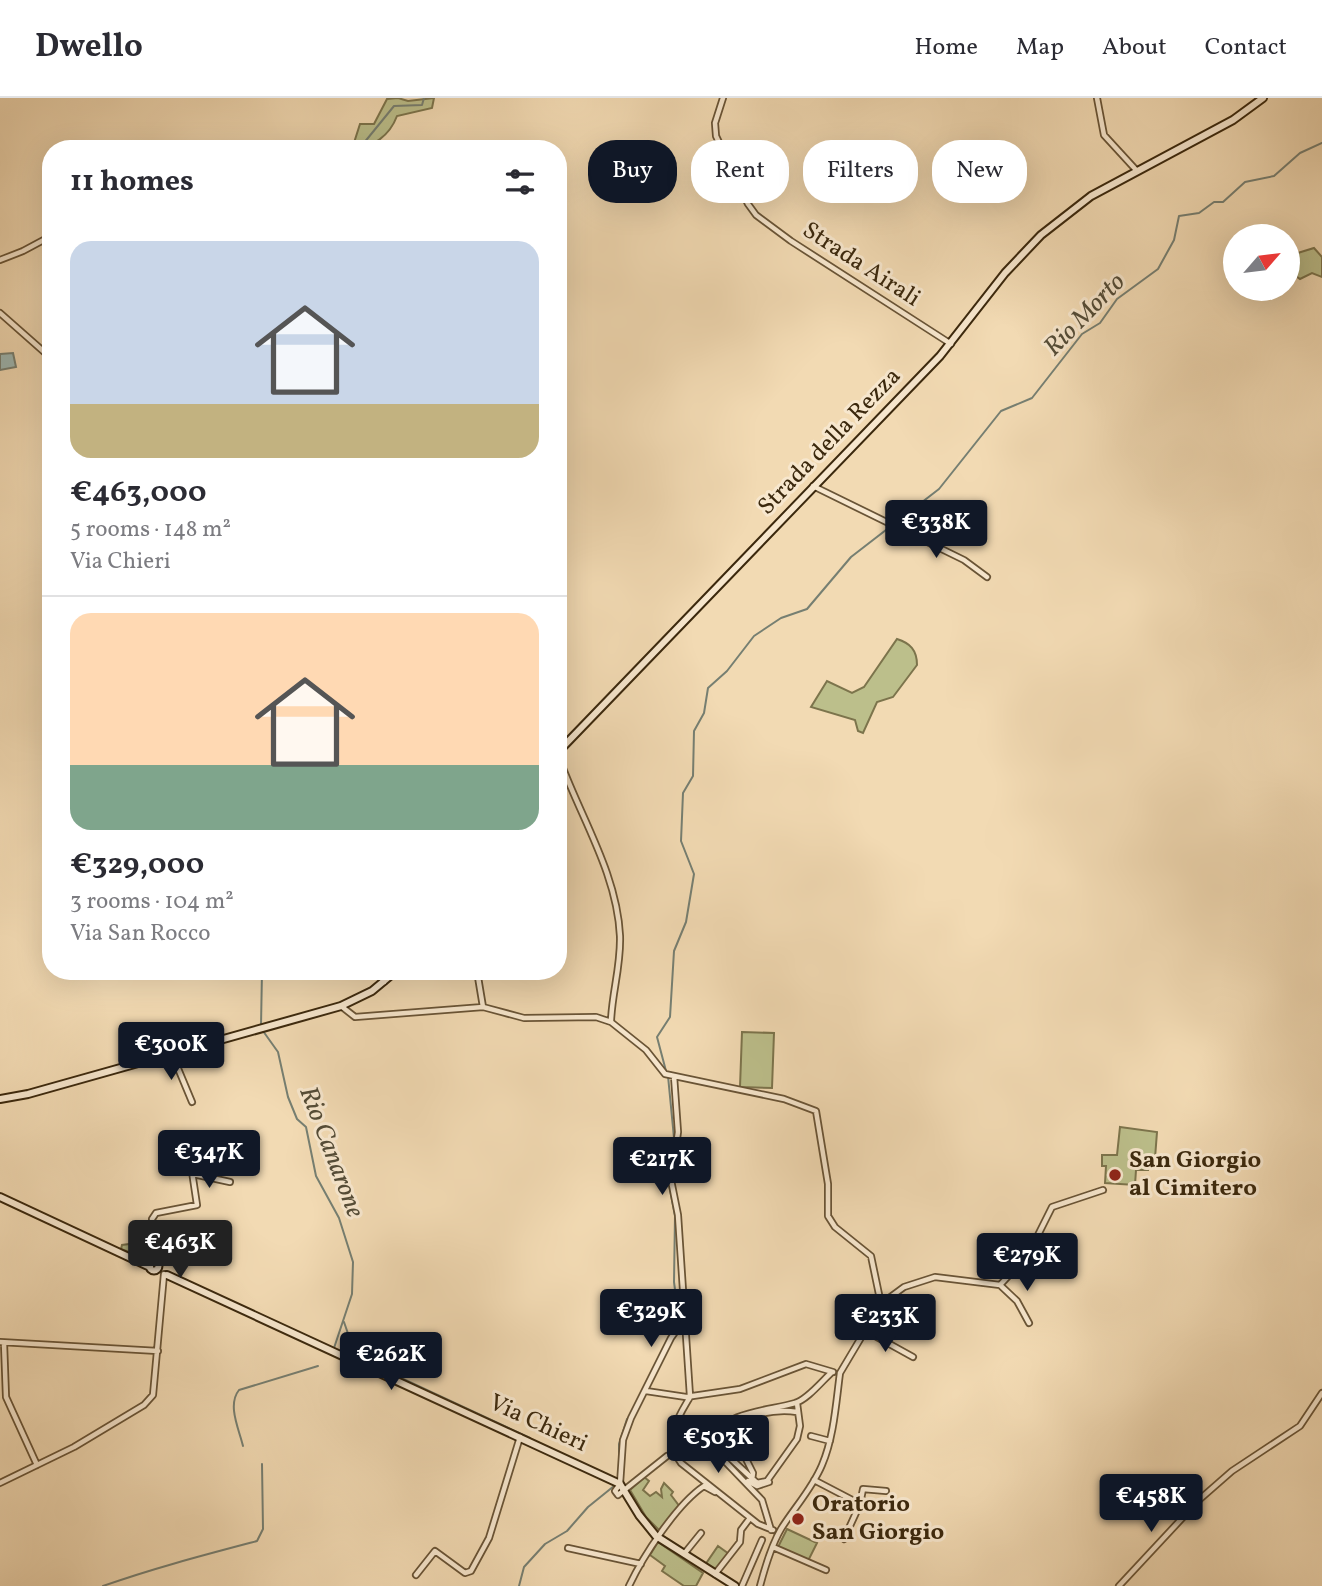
<!DOCTYPE html>
<meta charset="utf-8">
<style>
body{margin:0;font-family:Vollkorn,serif;background:#f7f7f7;color:#2b2b33;height:100vh;display:flex;flex-direction:column;font-size:26px;white-space:nowrap}
*{box-sizing:border-box;margin:0}
p{font-size:23px;color:#7c7c81}
.icon{flex:none;width:38px;height:38px;fill:none;stroke:currentColor;stroke-width:2;stroke-linecap:round;stroke-linejoin:round}
.map{position:relative;flex:1;overflow:hidden}
.sheet{position:absolute;left:42px;top:42px;width:525px;height:840px;display:flex;flex-direction:column;background:#fff;border-radius:28px;box-shadow:0 7px 28px #0002}
.sheet>*{flex:none}
.top-card{position:absolute;left:588px;top:42px;width:628px;height:63px;display:flex;gap:14px}
.needle{width:46px;rotate:62deg}
.controls{position:absolute;left:1223px;top:126px;display:grid;gap:14px}
.controls a{display:grid;place-items:center;width:77px;height:77px;border-radius:50%;background:#fff;box-shadow:0 7px 28px #0002;font-size:35px}
.price{position:absolute;translate:-50% -60px;padding:0 16px;border-radius:7px;background:#111827;color:#fff;font-size:23px;line-height:46px;filter:drop-shadow(0 2px 4px #0008)}
.price::after{content:'';position:absolute;left:50%;top:42px;width:21px;height:16px;margin-left:-10px;background:inherit;clip-path:polygon(0 0,100% 0,50% 100%)}
.price.selected{background:#222;color:#fff}
ul{padding:0;list-style:none}
li{display:grid;align-content:center;gap:14px;height:371px;padding:0 28px}
li+li{border-top:2px solid #e1e1e2}
li span{display:grid;place-items:center;height:217px;border-radius:21px;color:#555}
li>.icon{margin-inline-start:auto}
span .icon{width:126px;height:126px;fill:#fffc;stroke-width:1}
li b{font-size:30px}
h2{display:flex;justify-content:space-between;align-items:center;height:84px;padding:0 28px;font-size:30px}
.tag{padding:0 24px;border-radius:28px;background:#fff;box-shadow:0 7px 28px #0002;font-size:24px;line-height:63px}
.tag.selected{background:#111827;color:#fff}
header{display:flex;align-items:center;gap:42px;box-sizing:border-box;height:98px;padding:0 35px;background:#fff;border-bottom:2px solid #e1e1e2}
header strong{font-size:33px}
nav{display:flex;gap:38px;margin-inline-start:auto;font-size:24px}
.map>svg:first-child{display:block}
.green{fill:#bcbf8b;stroke:#7c744c;stroke-width:2}
.water{fill:#9db9b5;stroke:#767f72;stroke-width:2}
.lines{fill:none;stroke-linecap:round;stroke-linejoin:round}
.stream{stroke:#767f72;stroke-width:2}
.street-casing{stroke:#695436;stroke-width:8}
.secondary-casing{stroke:#3b280d;stroke-width:10}
.street{stroke:#f7e7ce;stroke-width:4.5}
.secondary{stroke:#f7e7ce;stroke-width:6}
.poi-dot{fill:#8f2418;stroke:#f7e7ce;stroke-width:2.5}
.labels{text-anchor:middle;dominant-baseline:central;stroke-width:6;stroke-linejoin:round;paint-order:stroke}
.street-label{font-size:24px;fill:#3b280d;stroke:#f7e7ce}
.poi-label{font-size:24px;font-weight:bold;fill:#3b280d;stroke:#f7e7ce;text-anchor:start}
.water-label{font-size:26px;font-style:italic;fill:#544c37;stroke:#f7e7ce}
</style>
<header>
<strong>Dwello</strong>
<nav><a>Home</a><a>Map</a><a>About</a><a>Contact</a></nav>
</header>
<div class="map">
<svg width="1322" height="1488" viewBox="0 0 1322 1488">
<rect width="100%" height="100%" fill="#f2dab3"/>
<filter id="stains"><feTurbulence type="fractalNoise" baseFrequency=".00286" numOctaves="4"/><feColorMatrix values="0 0 0 0 .2 0 0 0 0 .09 0 0 0 0 .02 0 0 0 .5 -.17"/></filter>
<radialGradient id="worn" r=".72"><stop offset=".6" stop-color="#630" stop-opacity="0"/><stop offset="1" stop-color="#630" stop-opacity=".3"/></radialGradient>
<path class="green" d="M398 0 408 3 434 0 432 10 397 18C390 37 372 51 352 51L360 26H374L387 1Z
M1314 150 1322 159V179L1312 175 1300 181 1289 173 1288 158Z
M897 541C910 545 917 552 917 567L893 599 877 604 863 635 858 633 855 622 811 609 827 583 852 595 864 589Z
M742 934 774 935 772 990 740 989Z
M1120 1029 1157 1034 1155 1060H1149L1148 1072H1136L1135 1087 1105 1085 1106 1068H1102V1057H1117Z
M152 1143 154 1159 151 1162 121 1151 122 1147Z
M644 1379 649 1383 643 1392 650 1398 656 1394 662 1399 661 1391 664 1385 673 1394 671 1397 680 1409 660 1433 646 1419 630 1392Z
M787 1431 817 1445 808 1463 778 1449Z
M658 1444 703 1475 696 1488H684L662 1473 665 1468 650 1457Z
M718 1448 729 1456 716 1474 705 1467Z"/>
<path class="water" d="M13 255 16 269 0 272V256Z"/>
<g class="lines">
<path class="stream" d="M359 51 394 8 422 7 424 0
M261 928 262 873
M263 933 278 954 288 999 297 1021 306 1029 316 1078 339 1120 353 1164 352 1196 334 1250
M666 973 657 939 670 919 674 853 686 824 694 776 681 743 683 695 693 678 694 633 704 615 708 590 727 573 754 538 781 520 807 511 851 459 939 391 1001 313 1032 300 1082 236 1100 225 1117 201 1158 171 1174 142 1179 118 1199 115 1214 104H1223L1245 84 1274 78 1300 55 1322 45
M668 978 674 1040 668 1081 675 1118 674 1184 679 1222
M344 1224 356 1259 530 1340
M243 1348C239 1331 227 1307 239 1292L318 1268
M619 1374V1346L627 1321
M103 1488C154 1470 204 1457 257 1443L263 1431 262 1366
M519 1488 524 1469 545 1446 567 1433 588 1409 614 1388"/>
<defs>
<path id="street" d="M723 0 715 25 716 38 748 106 756 117 791 143 951 246
M1097 0 1104 37 1137 73
M0 162 23 153 51 138
M0 215 51 260
M813 388 964 462 987 479
M558 657C579 717 617 774 620 838 621 868 612 895 611 923
M383 873 384 884
M477 873 483 909
M341 908 355 919 483 909 524 920 596 919 611 924 646 952 665 976 784 1001 816 1013 828 1086V1118L835 1129 871 1158 881 1206
M172 956 192 1004
M674 978 678 1034 671 1082 678 1117 690 1298
M193 1076 230 1084
M155 1147 205 1139
M157 1164 152 1121 156 1115 197 1107 191 1067
M1000 1187 1017 1203 1029 1225
M866 1233 913 1259
M0 1244 158 1253
M4 1245 6 1299 37 1367
M840 1275 881 1206 904 1189 935 1179 1000 1187 1028 1157 1052 1109 1103 1092
M646 1293 686 1299 740 1291 806 1266 833 1274
M690 1299C677 1321 663 1341 681 1365L758 1426 773 1432
M797 1314C772 1310 726 1320 714 1345L757 1385 767 1383 797 1341 800 1328 797 1305
M811 1338 830 1343
M749 1352 746 1361 753 1375 752 1382
M667 1358 618 1397 615 1393 620 1386 623 1342 631 1320 671 1240 683 1223
M814 1382 860 1406 863 1391 886 1393
M748 1383 757 1388 769 1384
M0 1385 74 1349 144 1307 153 1297 164 1176
M771 1432 762 1402 713 1351 710 1341C727 1313 767 1313 795 1305 807 1302 822 1283 832 1274
M844 1441 860 1406
M773 1449 826 1472
M568 1450 641 1466
M684 1456 701 1435
M715 1476 740 1444 741 1432 750 1420
M416 1477 435 1453 465 1475 471 1473 489 1440 520 1339
M629 1488C643 1458 677 1406 704 1388L715 1394
M742 1488 762 1442
M760 1488C765 1469 771 1448 781 1431 794 1410 812 1391 822 1367 834 1339 836 1305 840 1275
M1119 1488 1200 1401 1232 1373 1300 1328 1322 1295"/>
<path id="secondary" d="M558 654 940 258 1005 175 1041 137 1091 98 1233 22 1263 0
M0 1001 28 996 341 908 372 893 396 873
M0 1099 150 1169
M149.5 1168a4.5 4.5 0 1 1 9 0a4.5 4.5 0 1 1-9 0Z
M167 1177 620 1386 639 1417 656 1438 735 1488"/>
</defs>
<use href="#street" class="street-casing"/>
<use href="#secondary" class="secondary-casing"/>
<use href="#street" class="street"/>
<use href="#secondary" class="secondary"/>
</g>
<g class="poi-dot">
<circle cx="1115" cy="1077" r="7"/>
<circle cx="798" cy="1421" r="7"/>
</g>
<g class="labels">
<g class="street-label">
<text transform="translate(861 167) rotate(33)">Strada Airali</text>
<text transform="translate(830 344) rotate(-46)">Strada della Rezza</text>
<text transform="translate(538 1326) rotate(25)">Via Chieri</text>
</g>
<g class="poi-label">
<text x="1129" y="1063">San Giorgio<tspan x="1129" dy="28">al Cimitero</tspan></text>
<text x="812" y="1407">Oratorio<tspan x="812" dy="28">San Giorgio</tspan></text>
</g>
<g class="water-label">
<text transform="translate(1085 217) rotate(-46)">Rio Morto</text>
<text transform="translate(331 1054) rotate(69)">Rio Canarone</text>
</g>
</g>
<rect width="100%" height="100%" filter="url(#stains)"/>
<rect width="100%" height="100%" fill="url(#worn)"/>
</svg>
<div class="controls">
<a><svg class="needle" viewBox="-14 -14 28 28"><path d="M0-13l5 13h-10z" fill="#e53935"/><path d="M0 13l5-13h-10z" fill="#7c7c81"/></svg></a>
</div>
<b class="price" style="left:936px;top:462px">€338K</b>
<b class="price" style="left:171px;top:984px">€300K</b>
<b class="price" style="left:209px;top:1092px">€347K</b>
<b class="price" style="left:662px;top:1099px">€217K</b>
<b class="price selected" style="left:180px;top:1182px">€463K</b>
<b class="price" style="left:1027px;top:1195px">€279K</b>
<b class="price" style="left:651px;top:1251px">€329K</b>
<b class="price" style="left:885px;top:1256px">€233K</b>
<b class="price" style="left:391px;top:1294px">€262K</b>
<b class="price" style="left:718px;top:1377px">€503K</b>
<b class="price" style="left:1151px;top:1436px">€458K</b>
<div class="top-card">
<a class="tag selected">Buy</a>
<a class="tag">Rent</a>
<a class="tag">Filters</a>
<a class="tag">New</a>
</div>
<section class="sheet">
<h2>11 homes<svg class="icon" aria-label="filters" viewBox="0 0 24 24"><path d="M4 7h16M4 17h16"/><circle cx="9" cy="7" r="2"/><circle cx="15" cy="17" r="2"/></svg></h2>
<ul>
<li><span style="background:linear-gradient(#c9d6e8 75%,#c2b280 0)"><svg class="icon" aria-label="home" viewBox="0 0 24 24"><path d="M3 11l9-7 9 7M6 9v11h12V9"/></svg></span><div><b>€463,000</b><p>5 rooms · 148 m²</p><p>Via Chieri</p></div></li>
<li><span style="background:linear-gradient(#ffd9b3 70%,#7fa58c 0)"><svg class="icon" aria-label="home" viewBox="0 0 24 24"><path d="M3 11l9-7 9 7M6 9v11h12V9"/></svg></span><div><b>€329,000</b><p>3 rooms · 104 m²</p><p>Via San Rocco</p></div></li>
</ul>
</section>
</div>
